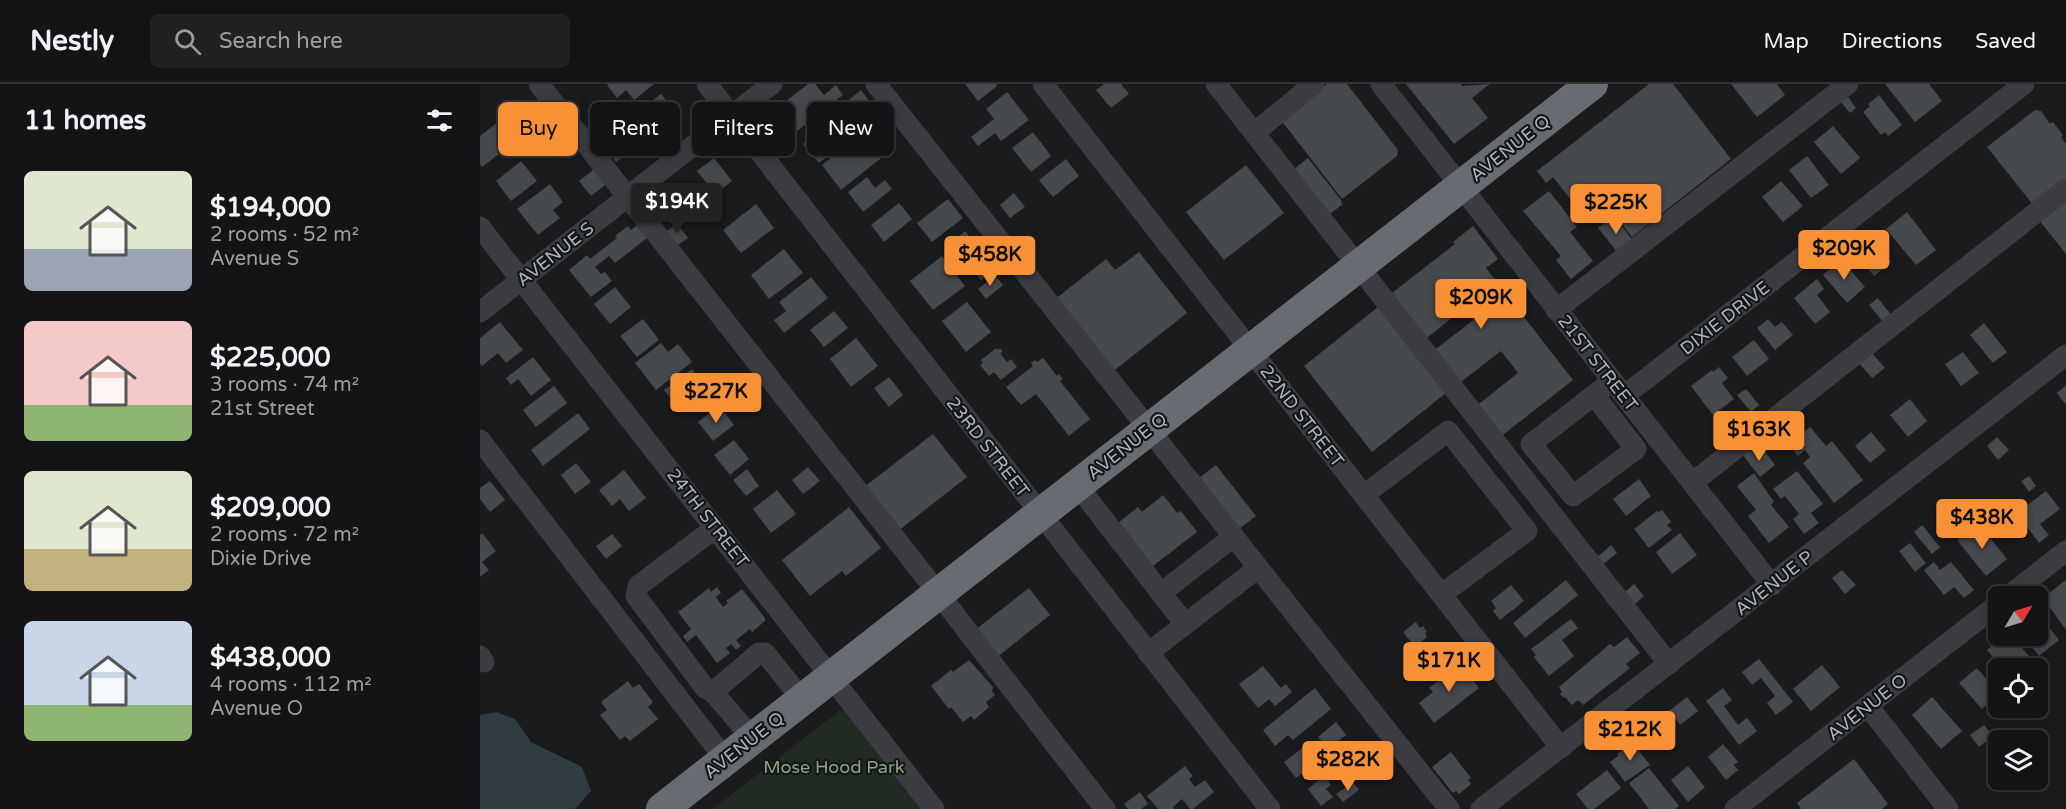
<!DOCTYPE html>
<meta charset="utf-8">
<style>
body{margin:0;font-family:"Varela Round",sans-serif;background:#212123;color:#f1f3f6;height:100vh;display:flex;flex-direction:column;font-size:22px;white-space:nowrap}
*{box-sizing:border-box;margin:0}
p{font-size:20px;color:#9d9ea1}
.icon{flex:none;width:33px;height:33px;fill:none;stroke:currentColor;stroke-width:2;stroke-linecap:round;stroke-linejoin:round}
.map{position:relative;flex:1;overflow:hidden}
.sheet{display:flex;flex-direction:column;background:#141416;width:480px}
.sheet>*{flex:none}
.banner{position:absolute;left:18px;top:18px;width:570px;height:54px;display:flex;gap:12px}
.needle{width:39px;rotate:52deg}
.tools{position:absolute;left:1508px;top:502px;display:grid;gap:12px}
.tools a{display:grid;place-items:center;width:60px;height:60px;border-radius:9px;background:#141416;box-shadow:0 3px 15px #0003,0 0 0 2px #333335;font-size:30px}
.price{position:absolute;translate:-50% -51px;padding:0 14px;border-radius:6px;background:#f89136;color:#111;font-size:20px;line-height:39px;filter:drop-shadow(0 2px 3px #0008)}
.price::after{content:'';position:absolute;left:50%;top:36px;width:18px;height:14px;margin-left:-9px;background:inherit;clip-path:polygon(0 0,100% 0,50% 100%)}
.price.on{background:#222;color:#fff}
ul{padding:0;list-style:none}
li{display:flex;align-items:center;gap:18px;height:150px;padding:0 24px}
li span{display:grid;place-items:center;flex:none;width:168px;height:120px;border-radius:9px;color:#555}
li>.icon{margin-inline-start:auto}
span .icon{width:72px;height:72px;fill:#fffc;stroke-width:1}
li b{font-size:26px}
h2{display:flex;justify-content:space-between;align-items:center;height:72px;padding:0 24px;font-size:26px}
.chip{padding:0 21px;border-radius:9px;background:#141416;box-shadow:0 3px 15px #0003,0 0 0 2px #333335;font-size:21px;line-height:54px}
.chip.on{background:#f89136;color:#111}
header{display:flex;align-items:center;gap:36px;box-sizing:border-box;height:84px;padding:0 30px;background:#141416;border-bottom:2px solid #333335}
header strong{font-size:28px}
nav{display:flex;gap:33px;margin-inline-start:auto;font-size:21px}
.search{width:420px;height:54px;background:#212123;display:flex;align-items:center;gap:15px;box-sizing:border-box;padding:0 21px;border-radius:9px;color:#9d9ea1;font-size:22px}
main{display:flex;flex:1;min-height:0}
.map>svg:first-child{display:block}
.green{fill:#222b22}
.water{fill:#2f3d42}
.building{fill:#46494d}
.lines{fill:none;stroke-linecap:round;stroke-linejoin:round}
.minor{stroke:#3b3d42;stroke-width:21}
.highway{stroke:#676c73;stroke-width:32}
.labels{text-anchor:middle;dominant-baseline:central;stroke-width:4.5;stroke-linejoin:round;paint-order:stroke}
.street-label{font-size:18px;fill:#acb4bc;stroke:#151618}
.park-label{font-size:18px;fill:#88a883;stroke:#151618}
</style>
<header>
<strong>Nestly</strong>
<div class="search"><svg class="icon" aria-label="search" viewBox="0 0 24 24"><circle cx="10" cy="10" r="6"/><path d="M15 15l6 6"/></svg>Search here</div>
<nav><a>Map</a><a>Directions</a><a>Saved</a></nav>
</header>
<main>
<section class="sheet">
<h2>11 homes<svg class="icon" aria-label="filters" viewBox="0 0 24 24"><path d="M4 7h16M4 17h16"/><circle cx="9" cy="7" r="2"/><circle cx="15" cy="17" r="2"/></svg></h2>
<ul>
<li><span style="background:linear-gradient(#dfe7d0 65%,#9aa5b1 0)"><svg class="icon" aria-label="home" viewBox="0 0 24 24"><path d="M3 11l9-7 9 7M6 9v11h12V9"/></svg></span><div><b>$194,000</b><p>2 rooms · 52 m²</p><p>Avenue S</p></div></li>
<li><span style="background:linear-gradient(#f6c9c9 70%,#8fb573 0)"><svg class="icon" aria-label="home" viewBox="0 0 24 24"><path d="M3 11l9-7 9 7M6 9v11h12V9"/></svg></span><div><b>$225,000</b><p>3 rooms · 74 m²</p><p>21st Street</p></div></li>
<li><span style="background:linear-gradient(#dfe7d0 65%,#c2b280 0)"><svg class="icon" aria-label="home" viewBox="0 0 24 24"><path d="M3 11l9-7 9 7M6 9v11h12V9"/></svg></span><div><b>$209,000</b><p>2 rooms · 72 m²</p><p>Dixie Drive</p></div></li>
<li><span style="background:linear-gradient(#c9d6e8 70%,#8fb573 0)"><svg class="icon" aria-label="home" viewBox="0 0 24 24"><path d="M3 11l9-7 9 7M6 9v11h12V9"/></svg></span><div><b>$438,000</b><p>4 rooms · 112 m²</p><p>Avenue O</p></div></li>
</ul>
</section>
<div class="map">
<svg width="1586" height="725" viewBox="0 0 1586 725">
<rect width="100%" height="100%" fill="#1a1b1d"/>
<path class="green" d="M359 627H364L441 725H233Z"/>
<path class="water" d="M16 628 35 635 51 658 102 683 111 707 95 725H0V631Z"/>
<path class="building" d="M128 0H174L154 16 146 6 137 14 127 1Z
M328 0H335L344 11 356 1 363 11 316 48 297 24Z
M485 0H516L517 2 498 17Z
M624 0H641L649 10 631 24 616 6Z
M847 0H867L918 66 917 72 862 115 801 36Z
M926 0H981L982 2 1010 0 992 14 1008 34 974 60Z
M1169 0H1193L1251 75 1152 153 1114 105 1094 120 1073 93 1066 99 1057 87Z
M1251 0H1297L1305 11 1277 33Z
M1405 0H1449L1462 17 1435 38Z
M381 6 401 32 385 44 365 19Z
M527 8 549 36 521 57 515 49 498 62 491 53 514 35 506 25Z
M181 10 202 36 176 56 155 30Z
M1399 11 1422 41 1408 52 1405 48 1401 51 1383 28 1390 22 1388 20Z
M1368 13 1376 24 1370 29 1361 18Z
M58 26 69 40 53 53 41 39Z
M1555 26 1561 27 1570 40 1573 38 1583 51 1581 53 1586 60V97L1554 122 1507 63Z
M18 38 34 58 2 83 0 80V52Z
M346 42 361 61 339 79 323 60Z
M1353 42 1380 74 1361 90 1334 58Z
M156 44 171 62 162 71 155 62 136 78 128 67Z
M553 48 571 72 551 88 532 64Z
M378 53 391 69 398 62 405 71 361 106 342 81Z
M1327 72 1349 101 1331 114 1309 86Z
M234 74 252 97 235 110 217 87Z
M828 74 861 116 862 121 847 132 814 85Z
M586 75 599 92 573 113 559 96Z
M41 77 57 97 31 117 16 97Z
M766 81 804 129 744 176 706 128Z
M117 83 129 98 111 112 99 97Z
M387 93 395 104 405 96 412 105 383 128 368 108Z
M1301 97 1323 122 1303 138 1282 113Z
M70 100 83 118 73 126 80 134 58 151 37 125Z
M1069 107 1097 143 1090 148 1113 177 1091 195 1076 176 1081 172 1043 127Z
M534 109 545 123 530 134 520 121Z
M468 115 483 134 452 158 437 139Z
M1586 115V170L1559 136Z
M419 119 432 135 404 158 391 141Z
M276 120 294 144 261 169 243 146Z
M1427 128 1456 166 1436 181 1406 145Z
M1134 132 1154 158 1139 170 1118 144Z
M197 139 208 154 198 161 187 147Z
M157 141 167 154 135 179 129 172 115 183 121 190 125 188 132 197 111 213 89 186 107 171 110 175 137 154 135 152 148 142 151 146Z
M993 142 1018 175 1006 184 1093 296 1019 354 995 323 1038 289 1021 267 977 301 952 268 996 234 987 222 943 257 908 212 975 160 973 158Z
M485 147 495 159 480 170 471 159Z
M1392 154 1411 178 1394 192 1375 168Z
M304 165 323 189 289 215 271 191Z
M659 168 707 229 631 289 574 216 626 175 635 186Z
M462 172 485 202 453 226 430 197Z
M505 172 515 185 501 196 490 183Z
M1361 175 1385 203 1367 219 1343 191Z
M515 191 523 201 506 215 498 205Z
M331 193 348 214 304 249 294 236 306 227 299 218Z
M1337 195 1344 205 1337 211 1350 228 1335 240 1314 214Z
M135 203 151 223 130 240 114 220Z
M1398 214 1412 232 1404 239 1389 221Z
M487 218 511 248 486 268 462 237Z
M898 223 966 309 892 368 824 282Z
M354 227 368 244 344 263 330 246Z
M163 235 179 256 157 273 140 252Z
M1288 235 1295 243 1302 238 1313 251 1295 266 1277 244Z
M20 238 43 266 26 279 18 269 2 282 0 280V254Z
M1504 239 1527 268 1513 279 1490 251Z
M376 254 398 282 371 303 350 275Z
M1274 256 1289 275 1267 292 1252 273Z
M181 259 188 268 198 260 212 278 176 306 155 279Z
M516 264 518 266 520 264 523 268 520 269 527 278 531 275 537 283 521 296 514 288 509 292 500 281 503 279 501 276Z
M1483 268 1499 289 1481 302 1465 280Z
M1392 269 1405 284 1392 294 1379 279Z
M53 273 71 296 51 312 38 295 31 301 26 294Z
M563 274 577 292 579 290 583 295 580 297 610 335 589 352 556 310 541 321 526 303 553 282 551 279 555 276 557 278Z
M1239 283 1248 294 1242 299 1254 315 1233 331 1211 302 1232 286 1233 288Z
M212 285 228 307 201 328 184 306Z
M409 293 423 311 409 323 394 304Z
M1586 301V321L1577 309Z
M74 302 87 319 56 343 43 326Z
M1266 305 1279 321 1271 328 1257 311Z
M1430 315 1447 337 1428 353 1410 331Z
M239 322 254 341 233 357 218 338Z
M98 329 110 345 63 382 51 366Z
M1330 343 1346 362 1352 357 1383 396 1354 419 1323 379 1330 373 1325 366 1318 372 1308 360Z
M1391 348 1406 366 1390 379 1375 362Z
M453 350 487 393 418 447 384 403Z
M1517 353 1529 366 1518 376 1507 362Z
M254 356 269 375 250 391 234 371Z
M1269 364 1276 373 1284 366 1295 381 1280 393 1262 370Z
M96 379 111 398 95 410 81 391Z
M736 381 776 432 755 448 715 397Z
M328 383 340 397 323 410 312 396Z
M267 385 279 402 266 412 253 396Z
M144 386 166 414 149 427 140 415 132 422 119 406Z
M1317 387 1343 420 1331 429 1339 439 1324 450 1313 435 1319 430 1305 412 1301 415 1293 405Z
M1274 389 1294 418 1291 421 1309 443 1289 459 1268 432 1276 426 1257 402Z
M1549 392 1556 402 1549 408 1541 397Z
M1159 395 1171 412 1146 432 1133 415Z
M10 397 25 416 10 428 0 415V404Z
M297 406 316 430 291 449 273 425Z
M1566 407 1580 425 1560 440 1569 451 1559 459 1537 429Z
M683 411 697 429 701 427 717 448 673 482 639 438 658 423 662 428Z
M369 423 401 464 366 492 362 487 330 512 302 476Z
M1182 426 1191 438 1187 441 1192 446 1169 464 1154 445 1177 427 1179 428Z
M1498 439 1527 475 1506 492 1477 456Z
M1442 441 1460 463 1452 470 1434 448Z
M2 449 16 467 2 478 9 486 0 493V451Z
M1200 449 1217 471 1192 490 1176 468Z
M132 450 142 462 126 475 116 462Z
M1430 459 1446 479 1435 488 1419 467Z
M1131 461 1137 469 1122 481 1116 474Z
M1454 478 1460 486 1471 478 1494 506 1484 514 1474 503 1464 511 1444 486Z
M1362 486 1376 501 1365 510 1352 494Z
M1086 496 1098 511 1045 554 1033 539Z
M1586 496V546L1563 514Z
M1154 500 1164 512 1154 521 1144 509Z
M1031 501 1044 517 1020 536 1013 527 1016 524 1011 517Z
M237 503 241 509 236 513 243 523 248 519 246 517 262 505 285 534V537L272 548 270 545 256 556 261 562 256 566 251 560 246 564 250 569 237 579 216 551 207 558 203 552 211 545 198 528 229 504 231 508Z
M549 504 570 531 516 574 495 546Z
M1557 528 1579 556 1559 572 1543 552H1557Z
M1091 535 1098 544 1082 556 1094 572 1069 592 1054 573 1056 571 1051 565Z
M936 538 940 544 943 542 947 548 945 549 947 553 935 563 923 548Z
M1523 552H1532L1554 578 1546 585H1523L1507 566Z
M1147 553 1160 569 1146 580 1150 584 1103 621 1098 616 1092 621 1085 613 1084 614 1080 610 1082 608 1079 603 1130 560 1134 563Z
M958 566 971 581 956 593 944 577Z
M1279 575 1313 618 1296 631 1287 619 1295 612 1281 594 1272 601 1262 588Z
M489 576 513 603 512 607 515 611 506 618 509 623 494 636 491 632 483 638 471 623 469 625 451 602 471 586 473 588Z
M980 580 999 604 954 639 939 619 953 608 949 604Z
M1342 581 1360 603 1331 627 1313 605Z
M783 582 801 604 806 600 812 608 795 622 789 615 778 624 759 600Z
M1497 584 1518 609 1502 625 1479 599Z
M148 597 153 604 159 600 173 618 168 623 178 635 150 657 145 652 140 656 120 631 127 626 121 618Z
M835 604 851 625 813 656 808 651 795 662 783 646Z
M1243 604 1252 616 1244 622 1258 641 1267 634 1277 647 1259 661 1226 617Z
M1207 613 1218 627 1200 641 1189 627Z
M1452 613 1482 647 1461 665 1432 631Z
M856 638 866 651 848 665 838 653Z
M1504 641 1513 652 1499 663 1490 651Z
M831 657 845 674 816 694 804 678Z
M1152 658 1170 681 1145 698 1130 678 1138 672 1137 670Z
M1243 660 1258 678 1254 681 1258 686 1246 696 1228 673Z
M971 668 991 694 988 696 991 700 979 710 976 707 973 709 952 683Z
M1374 675 1408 720 1402 725H1321L1317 719Z
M705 682 713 692 709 695 715 703 725 696 734 708 713 725H710L702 715 693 723 694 725H678L667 712Z
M1208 682 1225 703 1208 718 1191 696Z
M1169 684 1199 722 1195 725H1169L1149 699Z
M1127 686 1141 704 1114 725H1108L1096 710Z
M844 692 851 701 846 705 853 713 841 722 828 705Z
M873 698 879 706 863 718 856 710Z
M660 708 668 720 661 725H648L644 720Z"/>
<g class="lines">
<path class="minor" d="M59 0 458 509 625 725
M227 0 790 725
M396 0 969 725
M563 0 1081 664
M736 0 1189 580
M901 0 1292 501
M774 49 834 0
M0 143 454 725
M1076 226 1368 0
M0 228 292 0
M1114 311 1156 365 1093 412 1051 360 1132 297
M1144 312 1544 0
M0 356 245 675
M1212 399 1586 105
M597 401 705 540
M884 411 968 347 1047 447 962 510
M681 509 753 453
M1527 513 1586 467
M668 569 778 484
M0 572 4 578
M233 608 225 604 156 512 158 502 235 444
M1388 622 1468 725
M272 654 233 608 279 569H285L322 615
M1001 725 1586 271
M1255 725 1518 520"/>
<path class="highway" d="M182 725 1112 0"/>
</g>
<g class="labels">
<g class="street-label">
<text transform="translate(1030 64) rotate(-38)">AVENUE Q</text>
<text transform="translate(75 170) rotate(-38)">AVENUE S</text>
<text transform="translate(1245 234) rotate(-38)">DIXIE DRIVE</text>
<text transform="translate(1118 279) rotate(52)">21ST STREET</text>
<text transform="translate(822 332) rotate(52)">22ND STREET</text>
<text transform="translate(647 362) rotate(-38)">AVENUE Q</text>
<text transform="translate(508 363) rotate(52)">23RD STREET</text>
<text transform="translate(228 434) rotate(52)">24TH STREET</text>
<text transform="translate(1294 499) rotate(-38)">AVENUE P</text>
<text transform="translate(1387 623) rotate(-38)">AVENUE O</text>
<text transform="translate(264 661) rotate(-38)">AVENUE Q</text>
</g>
<g class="park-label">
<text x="354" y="683">Mose Hood Park</text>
</g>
</g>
</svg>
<div class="tools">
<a><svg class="needle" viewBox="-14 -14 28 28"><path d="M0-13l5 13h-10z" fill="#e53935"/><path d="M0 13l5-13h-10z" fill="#9d9ea1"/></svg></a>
<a><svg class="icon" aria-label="locate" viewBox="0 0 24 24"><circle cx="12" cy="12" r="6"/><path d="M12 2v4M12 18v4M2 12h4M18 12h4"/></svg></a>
<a><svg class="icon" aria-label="layers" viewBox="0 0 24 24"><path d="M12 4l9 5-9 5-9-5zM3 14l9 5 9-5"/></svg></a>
</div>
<b class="price on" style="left:197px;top:150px">$194K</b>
<b class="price" style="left:1136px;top:151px">$225K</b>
<b class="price" style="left:1364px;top:197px">$209K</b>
<b class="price" style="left:510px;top:203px">$458K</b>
<b class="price" style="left:1001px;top:246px">$209K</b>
<b class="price" style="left:236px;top:340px">$227K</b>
<b class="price" style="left:1279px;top:378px">$163K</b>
<b class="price" style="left:1502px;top:466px">$438K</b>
<b class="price" style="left:969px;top:609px">$171K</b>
<b class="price" style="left:1150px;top:678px">$212K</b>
<b class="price" style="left:868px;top:708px">$282K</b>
<div class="banner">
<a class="chip on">Buy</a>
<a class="chip">Rent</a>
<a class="chip">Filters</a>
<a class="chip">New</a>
</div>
</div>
</main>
